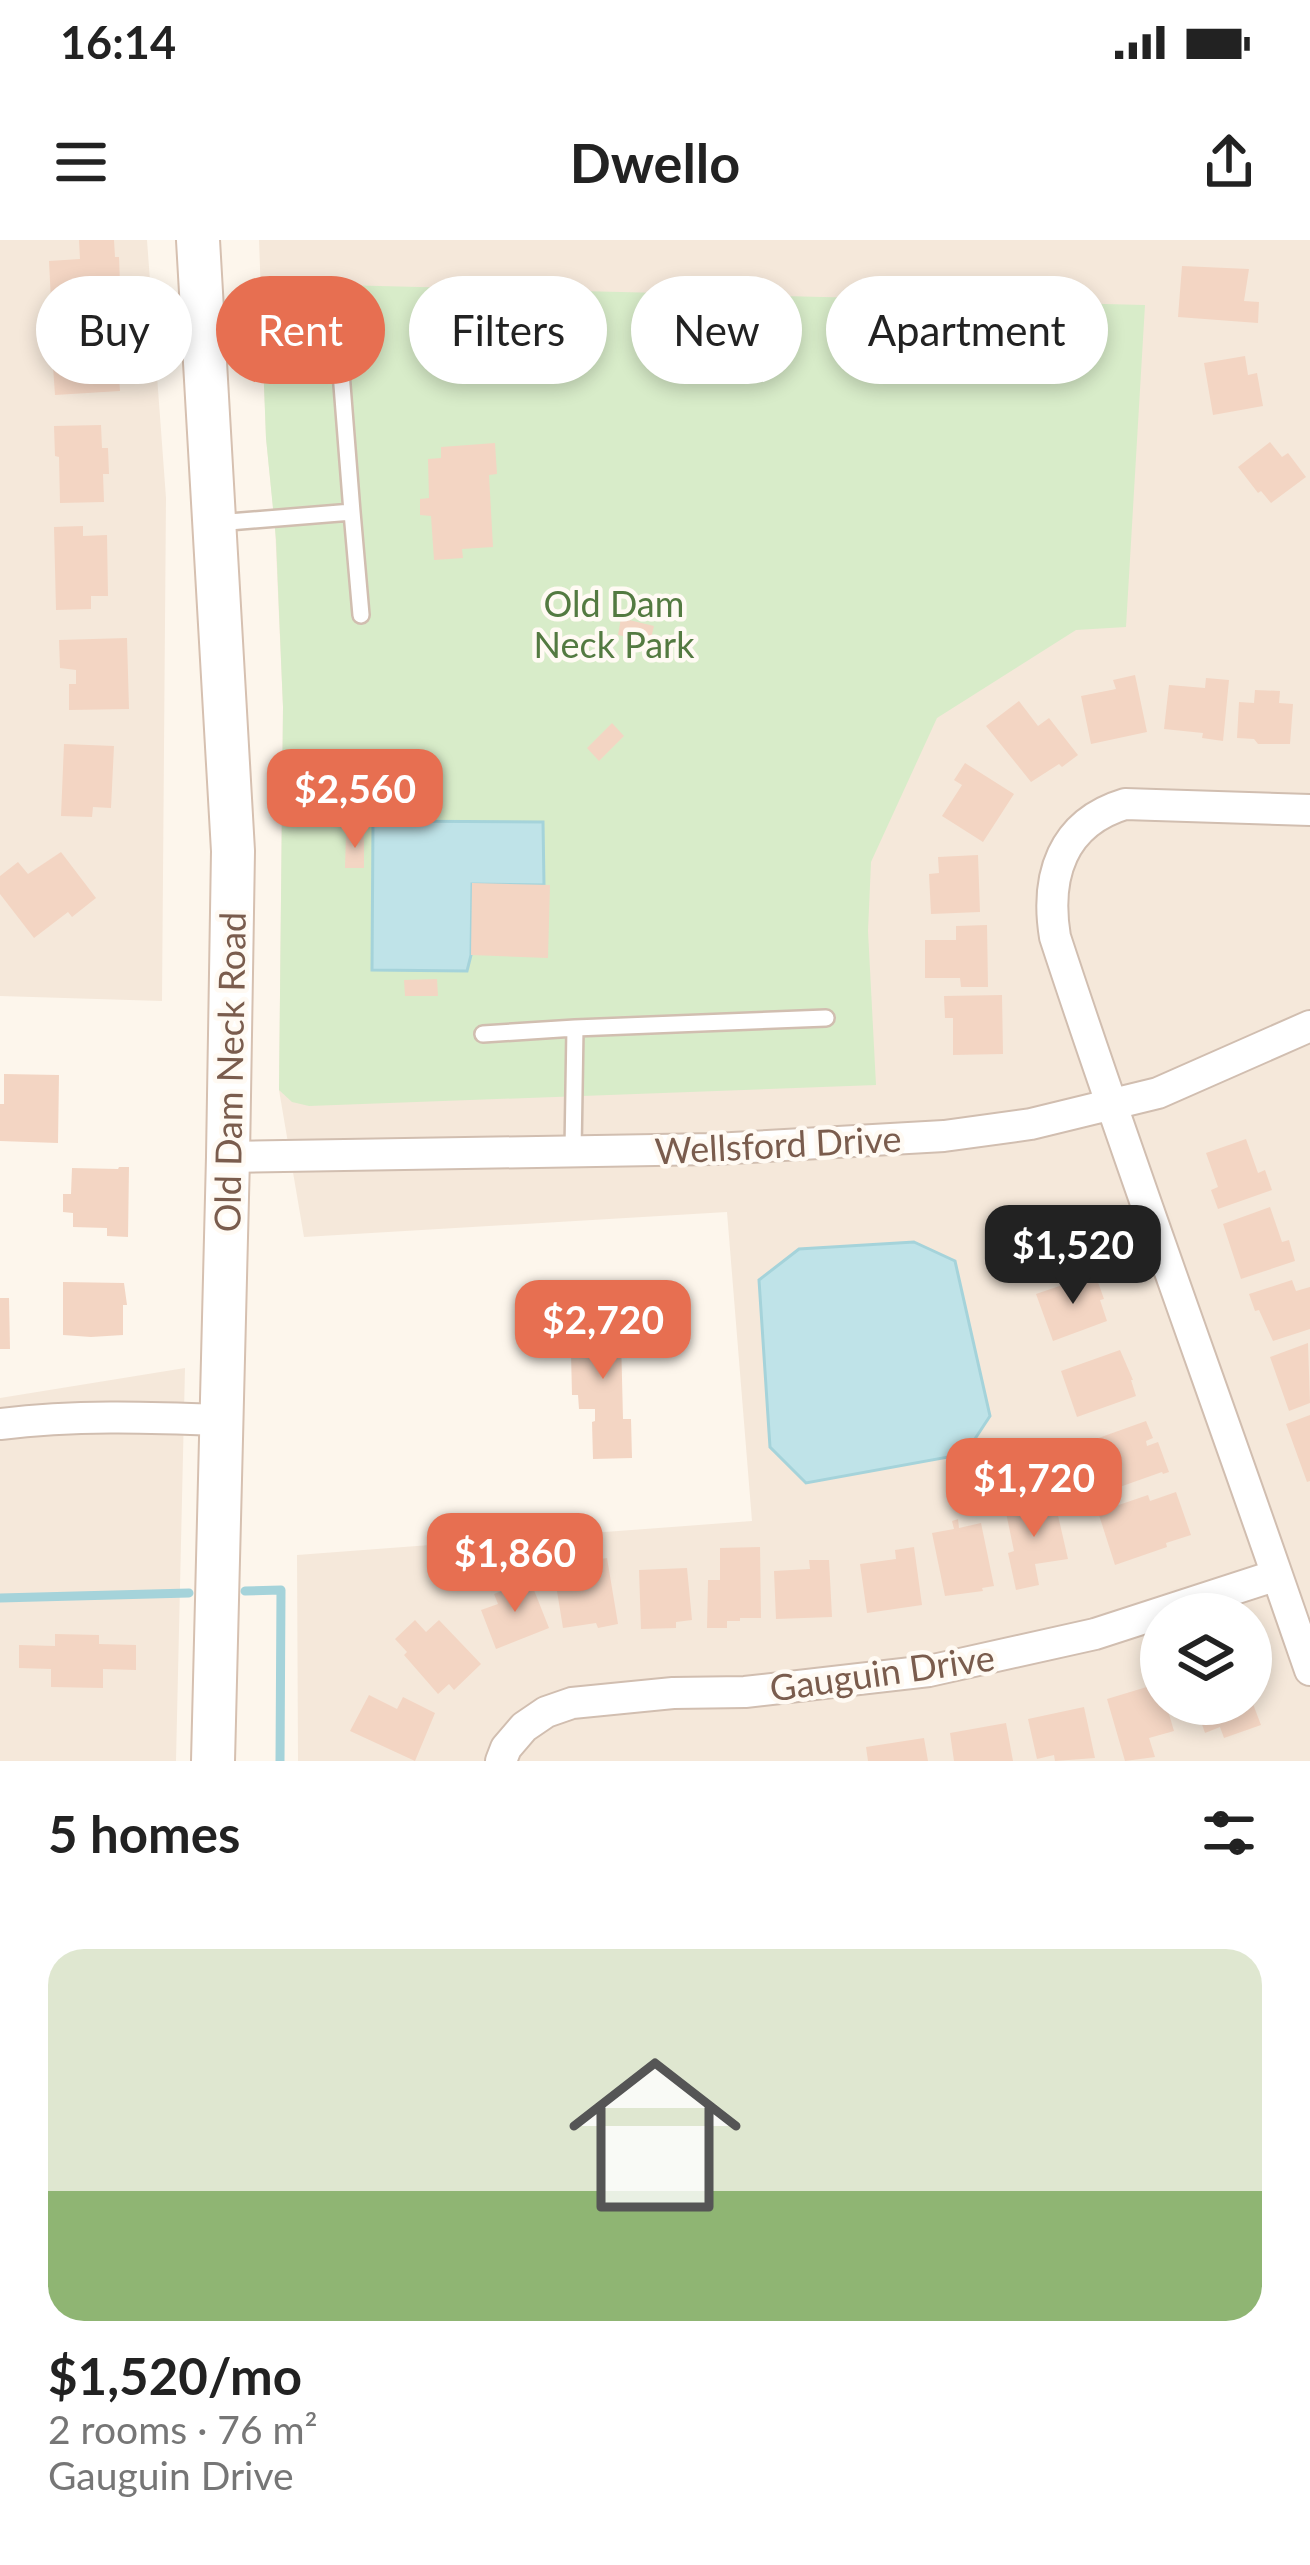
<!DOCTYPE html>
<meta charset="utf-8">
<style>
body{margin:0;font-family:Lato,sans-serif;background:#f6f6f6;color:#222;height:100vh;display:flex;flex-direction:column;font-size:45px;white-space:nowrap}
*{box-sizing:border-box;margin:0}
p{font-size:39px;color:#767676}
.icon{flex:none;width:66px;height:66px;fill:none;stroke:currentColor;stroke-width:2;stroke-linecap:round;stroke-linejoin:round}
.map{position:relative;height:1521px;overflow:hidden}
.drawer{display:flex;flex-direction:column;background:#fff;flex:1}
.drawer>*{flex:none}
.top-card{position:absolute;left:36px;top:36px;width:1239px;height:108px;display:flex;gap:24px}
.controls{position:absolute;left:1140px;top:1353px;display:grid;gap:24px}
.controls a{display:grid;place-items:center;width:132px;height:132px;border-radius:50%;background:#fff;box-shadow:0 6px 18px #0003;font-size:60px}
.price{position:absolute;translate:-50% -102px;padding:0 27px;border-radius:24px;background:#e76f51;color:#fff;font-size:39px;line-height:78px;filter:drop-shadow(0 3px 6px #0008)}
.price::after{content:'';position:absolute;left:50%;top:72px;width:36px;height:27px;margin-left:-18px;background:inherit;clip-path:polygon(0 0,100% 0,50% 100%)}
.price.current{background:#222;color:#fff}
ul{padding:0;list-style:none}
li{display:grid;align-content:center;gap:24px;height:636px;padding:0 48px}
li+li{border-top:3px solid #e0e0e0}
li span{display:grid;place-items:center;height:372px;border-radius:36px;color:#555}
li>.icon{margin-inline-start:auto}
span .icon{width:216px;height:216px;fill:#fffc;stroke-width:1}
li b{font-size:51px}
h2{display:flex;justify-content:space-between;align-items:center;height:144px;padding:0 48px;font-size:51px}
.chip{padding:0 42px;border-radius:54px;background:#fff;box-shadow:0 6px 18px #0003;font-size:42px;line-height:108px}
.chip.current{background:#e76f51;color:#fff}
.status{display:flex;justify-content:space-between;align-items:center;height:84px;padding:0 60px;background:#fff;direction:ltr}
.status svg{height:33px;fill:currentColor}
header{display:flex;justify-content:space-between;align-items:center;height:156px;padding:0 48px;background:#fff;font-size:54px;font-weight:700}
.map>svg:first-child{display:block}
.residential{fill:#f5e8da;fill-rule:evenodd}
.green{fill:#d8ecc9}
.water{fill:#bfe3e8;stroke:#a5d3da;stroke-width:3}
.lines{fill:none;stroke-linecap:round;stroke-linejoin:round}
.stream{stroke:#a5d3da;stroke-width:9}
.building{fill:#f3d5c3}
.lane-casing{stroke:#d1beb0;stroke-width:20}
.street-casing{stroke:#d1beb0;stroke-width:34}
.secondary-casing{stroke:#d6c0b0;stroke-width:46}
.lane{stroke:#fff;stroke-width:15}
.street{stroke:#fff;stroke-width:30}
.secondary{stroke:#fff;stroke-width:42}
.labels{text-anchor:middle;dominant-baseline:central;stroke-width:9;stroke-linejoin:round;paint-order:stroke}
.park-label{font-size:36px;fill:#537a41;stroke:#fffaf3}
.street-label{font-size:36px;fill:#7a5c4d;stroke:#fffaf3}
</style>
<div class="status"><b>16:14</b><svg viewBox="0 0 49 12"><path d="M0 12V9h3v3zM5 12V6h3v6zM10 12V3h3v9zM15 12V0h3v12zM26 1h20v11H26zM47 4h2v5h-2z"/></svg></div>
<header><svg class="icon" aria-label="menu" viewBox="0 0 24 24"><path d="M4 6h16M4 12h16M4 18h16"/></svg>Dwello<svg class="icon" aria-label="share" viewBox="0 0 24 24"><path d="M12 15V3M7 8l5-5 5 5M5 13v7h14v-7"/></svg></header>
<div class="map">
<svg width="1310" height="1521" viewBox="0 0 1310 1521">
<rect width="100%" height="100%" fill="#fdf6ec"/>
<path class="residential" d="M0 0H147L166 258 162 761 0 756Z
M259 0H1310V1521H298L297 1315 752 1281 727 972 304 997 279 850 283 467 275 286 266 198ZM1161 1374H1251V1464H1161Z
M185 1128 176 1521H0V1158Z"/>
<path class="green" d="M260 43 1145 65 1126 387 1076 390 937 478 871 622 868 691 876 845 309 866 292 862 279 850 283 467 276 299 266 198Z"/>
<path class="water" d="M373 581 543 582 544 645 472 644 471 715 467 731 372 730Z
M914 1002 955 1021 990 1176 965 1214 806 1243 770 1207 759 1040 799 1009Z"/>
<g class="lines">
<path class="stream" d="M245 1351 281 1350 280 1521
M0 1358 189 1353"/>
</g>
<path class="building" d="M79 0H114L115 17H119L120 44H114L115 58 51 61 49 21 80 19Z
M1182 26 1249 29 1244 61 1259 62 1258 83 1178 77Z
M115 81 120 151 55 155 53 126H69L67 108H61L59 85Z
M1245 116 1248 135 1257 133 1263 166 1213 175 1204 123Z
M101 185 102 208H108L109 234H103L104 262 60 263 59 217 55 216 54 186Z
M1270 202 1282 217 1288 213 1306 237 1271 263 1261 251 1258 253 1238 227Z
M495 203 497 234 489 235 493 307 462 309 463 318 434 320 431 276 420 275V259L429 258 428 219 441 218V207Z
M83 286V296L107 295 108 356H91V369L56 370 54 287Z
M621 378 654 386 650 402 618 395Z
M127 398 129 469 69 470V444H76V430L60 428 59 400Z
M1135 435 1147 492 1091 504 1081 456 1116 449 1113 440Z
M1206 438 1229 440 1223 501 1202 498 1203 493 1164 489 1169 445 1205 448Z
M1255 450 1280 451 1279 463 1293 464 1290 504H1258L1254 499 1237 498 1239 462 1254 463Z
M1019 461 1038 486 1049 478 1078 515 1062 527 1059 524 1031 542 986 486Z
M612 483 624 496 599 521 587 508Z
M64 504 114 506 111 568 93 567 92 577 61 576Z
M965 523 1014 554 983 602 942 576 962 545 954 540Z
M346 594H364V628H345Z
M61 612 96 658 72 677 68 672 34 698 0 654V636L18 622 28 634Z
M978 615 980 672 931 674 929 634 939 633 938 617Z
M472 643 550 645 548 718 471 715Z
M987 685 988 747H961L960 738H925V700H956V686Z
M437 739 438 756H405L404 740Z
M1002 755 1003 814 953 815V778H945L944 756Z
M4 834 59 835 58 903 0 901V864H4Z
M1246 899 1258 933 1265 930 1272 950 1218 969 1211 950 1218 947 1206 913Z
M119 927H129L128 997 107 996V988L73 987V973L63 972V954H71L72 928 118 929Z
M1072 966 1085 1016 1031 1034 1021 1003 1011 1007 1009 999 1018 996 1014 986Z
M1270 967 1282 1002 1289 1000 1295 1021 1241 1039 1223 984Z
M1094 1031 1104 1059 1100 1060 1107 1081 1053 1101 1036 1054 1089 1036 1088 1033Z
M1292 1040 1296 1051 1310 1047V1089L1273 1101 1259 1070 1255 1071 1249 1054Z
M63 1042 124 1043 127 1065H123V1095L91 1097 63 1095Z
M0 1058H9L10 1109H0Z
M640 1079 641 1097 621 1098 623 1179H631L632 1218 593 1219 592 1182 595 1181V1169H579L578 1155H572L571 1113H576L574 1080Z
M1308 1103 1310 1163 1289 1171 1270 1117Z
M1120 1110 1133 1140H1131L1136 1156 1077 1177 1061 1131Z
M1310 1175V1241L1307 1242 1286 1184Z
M1146 1181 1153 1198 1146 1201 1147 1206 1158 1202 1169 1232 1163 1234 1162 1232 1097 1255 1079 1205Z
M1176 1252 1191 1295 1166 1303 1167 1307 1115 1325 1098 1272 1148 1255 1150 1261Z
M1054 1258 1068 1319 1035 1324 1039 1345 1016 1350 1008 1313 1014 1311 1005 1268Z
M958 1279 959 1288 981 1283 994 1346 982 1348 983 1351 945 1356 932 1293 954 1289 952 1281Z
M445 1306 461 1330 447 1339 431 1315Z
M760 1307 761 1378H740V1381H727V1388H707L708 1340H720V1308Z
M914 1307 922 1365 867 1373 860 1324 896 1319 895 1310Z
M607 1318 618 1384 598 1388 596 1383 563 1388 556 1345 591 1340 588 1321Z
M809 1320H829L832 1377 776 1379 774 1331 810 1329Z
M687 1328 692 1380 676 1382V1388L641 1389 639 1330Z
M530 1340 549 1388 496 1409 481 1370 498 1364 494 1354Z
M415 1380 426 1392 439 1380 481 1424 454 1450 449 1444 438 1454 404 1415 407 1412 395 1399Z
M55 1394 99 1395V1404L136 1405V1430L103 1429V1448L51 1447V1429L19 1428V1405L55 1406Z
M1160 1443 1161 1464H1166L1174 1491 1149 1498 1155 1517 1125 1521 1107 1459Z
M369 1455 397 1469 403 1457 435 1473 415 1521 350 1491Z
M1195 1464H1253L1261 1485 1224 1498 1220 1487 1205 1493Z
M1084 1467 1095 1518 1055 1521 1054 1515 1037 1519 1028 1479Z
M1006 1483 1013 1521H954L950 1493Z
M924 1498 928 1521H868L866 1507Z"/>
<g class="lines">
<defs>
<path id="lane" d="M339 107 352 272
M217 283 352 272 361 375
M483 794 575 788
M573 911 575 788 826 778"/>
<path id="street" d="M228 917 714 909 944 896 1031 884 1158 853 1310 786
M0 1184C74 1175 146 1177 221 1180
M1277 1335C1203 1122 1125 911 1055 697 1045 636 1062 583 1125 564L1310 570
M501 1521 506 1508 524 1487 546 1472 572 1463 673 1453 745 1452 929 1431 1095 1394 1277 1335 1310 1430"/>
<path id="secondary" d="M198 0 233 611 228 917 213 1521"/>
</defs>
<use href="#lane" class="lane-casing"/>
<use href="#street" class="street-casing"/>
<use href="#secondary" class="secondary-casing"/>
<use href="#lane" class="lane"/>
<use href="#street" class="street"/>
<use href="#secondary" class="secondary"/>
</g>
<g class="labels">
<g class="park-label">
<text x="614" y="363">Old Dam<tspan x="614" dy="41">Neck Park</tspan></text>
</g>
<g class="street-label">
<text transform="translate(229 832) rotate(-89)">Old Dam Neck Road</text>
<text transform="translate(778 904) rotate(-3)">Wellsford Drive</text>
<text transform="translate(882 1432) rotate(-8)">Gauguin Drive</text>
</g>
</g>
</svg>
<div class="controls">
<a><svg class="icon" aria-label="layers" viewBox="0 0 24 24"><path d="M12 4l9 5-9 5-9-5zM3 14l9 5 9-5"/></svg></a>
</div>
<b class="price" style="left:355px;top:611px">$2,560</b>
<b class="price current" style="left:1073px;top:1067px">$1,520</b>
<b class="price" style="left:603px;top:1142px">$2,720</b>
<b class="price" style="left:1034px;top:1300px">$1,720</b>
<b class="price" style="left:515px;top:1375px">$1,860</b>
<div class="top-card">
<a class="chip">Buy</a>
<a class="chip current">Rent</a>
<a class="chip">Filters</a>
<a class="chip">New</a>
<a class="chip">Apartment</a>
</div>
</div>
<section class="drawer">
<h2>5 homes<svg class="icon" aria-label="filters" viewBox="0 0 24 24"><path d="M4 7h16M4 17h16"/><circle cx="9" cy="7" r="2"/><circle cx="15" cy="17" r="2"/></svg></h2>
<ul>
<li><span style="background:linear-gradient(#dfe7d0 65%,#8fb573 0)"><svg class="icon" aria-label="home" viewBox="0 0 24 24"><path d="M3 11l9-7 9 7M6 9v11h12V9"/></svg></span><div><b>$1,520/mo</b><p>2 rooms · 76 m²</p><p>Gauguin Drive</p></div></li>
</ul>
</section>
